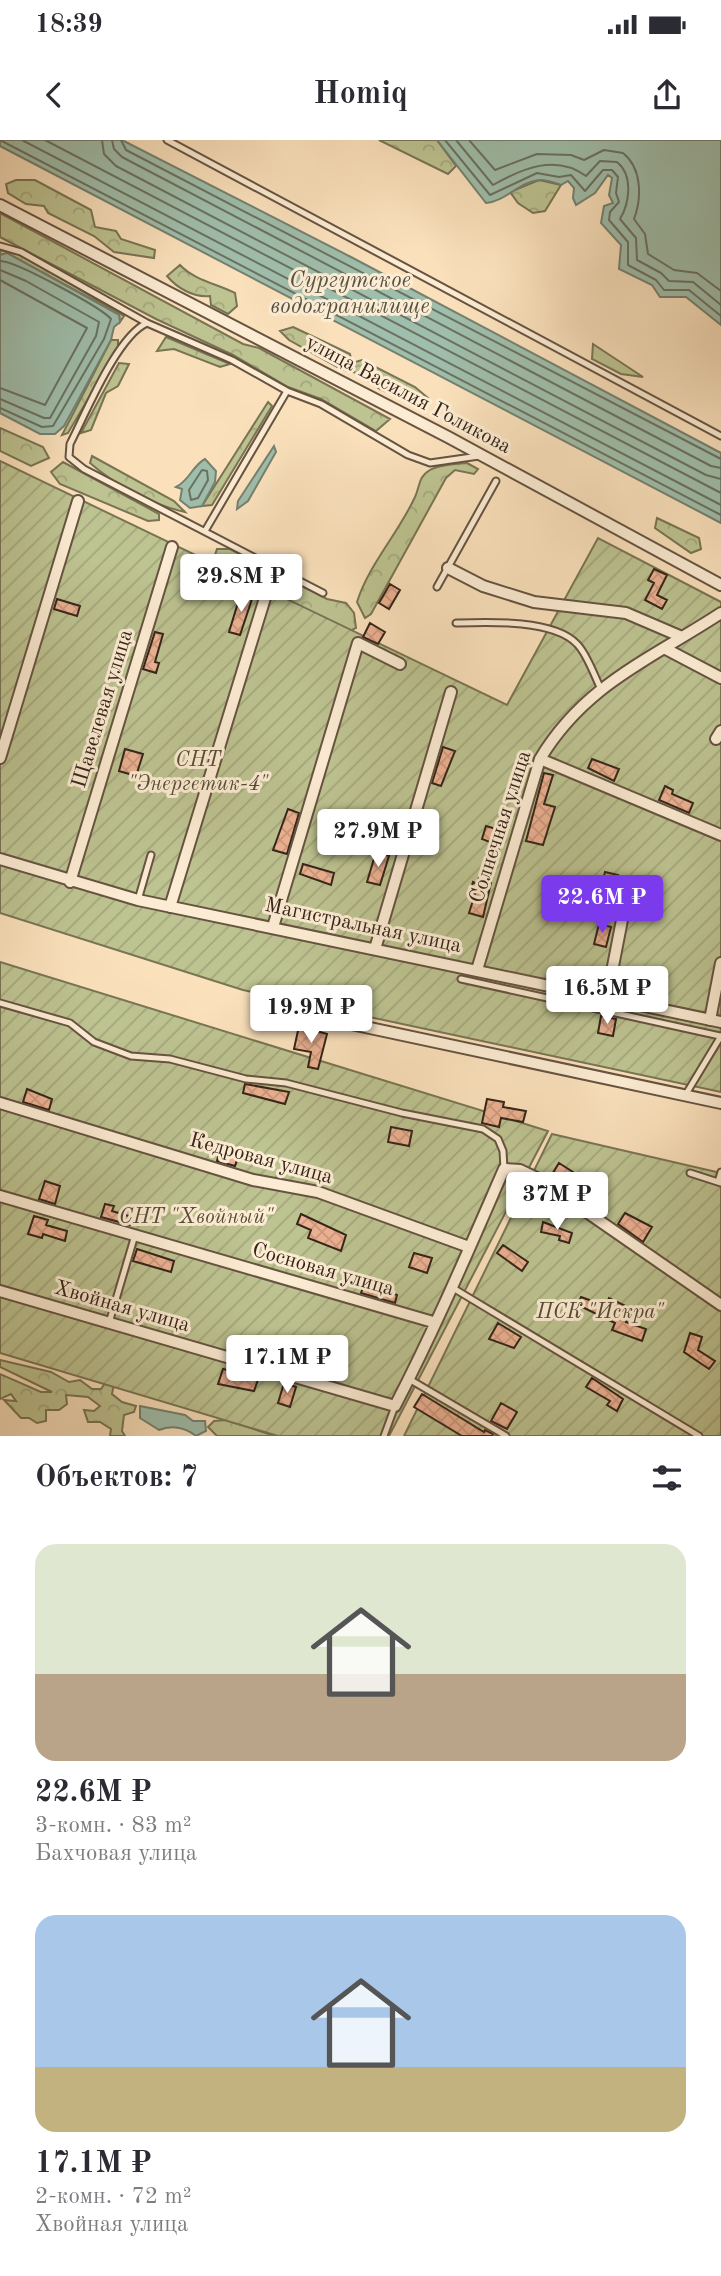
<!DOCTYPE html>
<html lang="ru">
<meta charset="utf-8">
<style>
body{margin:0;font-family:"Old Standard TT",serif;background:#f2f2f3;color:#2b2b33;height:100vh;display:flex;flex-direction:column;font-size:26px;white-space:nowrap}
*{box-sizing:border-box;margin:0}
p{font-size:23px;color:#7c7c81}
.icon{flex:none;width:38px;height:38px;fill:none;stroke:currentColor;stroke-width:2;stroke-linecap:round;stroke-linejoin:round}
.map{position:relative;height:1296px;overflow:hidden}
.details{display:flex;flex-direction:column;background:#fff;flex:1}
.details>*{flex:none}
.price{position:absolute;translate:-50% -60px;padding:0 16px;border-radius:7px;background:#fff;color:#222;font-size:23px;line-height:46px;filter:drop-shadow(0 2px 4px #0008)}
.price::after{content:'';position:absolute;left:50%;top:42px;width:21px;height:16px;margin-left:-10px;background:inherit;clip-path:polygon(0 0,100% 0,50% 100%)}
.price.active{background:#7c3aed;color:#fff}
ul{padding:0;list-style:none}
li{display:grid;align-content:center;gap:14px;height:371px;padding:0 35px}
li span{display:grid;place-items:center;height:217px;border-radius:21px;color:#555}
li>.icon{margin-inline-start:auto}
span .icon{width:126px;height:126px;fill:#fffc;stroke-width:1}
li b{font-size:30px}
h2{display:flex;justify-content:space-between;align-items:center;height:84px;padding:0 35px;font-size:30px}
.status{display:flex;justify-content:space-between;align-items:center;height:49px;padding:0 35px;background:#fff;direction:ltr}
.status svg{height:19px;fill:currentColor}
header{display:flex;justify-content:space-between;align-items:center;height:91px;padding:0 35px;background:#fff;font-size:32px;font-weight:800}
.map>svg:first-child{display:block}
.forest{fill:url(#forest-crowns);stroke:#797454;stroke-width:2}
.garden{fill:url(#garden-furrows);stroke:#797454;stroke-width:2}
.water{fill:#9fbeab;stroke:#758070;stroke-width:2}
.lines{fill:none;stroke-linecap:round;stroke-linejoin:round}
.shore{stroke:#6a7162;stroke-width:2}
.building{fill:url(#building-cross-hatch);stroke:#352418;stroke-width:2}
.service-casing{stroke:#665341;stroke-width:9}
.minor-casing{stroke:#665341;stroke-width:14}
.service{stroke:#fcecd3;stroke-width:5}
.minor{stroke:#fcecd3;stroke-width:10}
.labels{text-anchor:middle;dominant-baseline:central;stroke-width:6;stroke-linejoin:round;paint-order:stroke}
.street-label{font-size:21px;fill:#352418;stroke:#fcecd3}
.park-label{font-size:21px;font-style:italic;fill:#574c36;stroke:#fcecd3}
.water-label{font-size:23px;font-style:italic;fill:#555244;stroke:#fcecd3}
</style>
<div class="status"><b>18:39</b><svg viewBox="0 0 49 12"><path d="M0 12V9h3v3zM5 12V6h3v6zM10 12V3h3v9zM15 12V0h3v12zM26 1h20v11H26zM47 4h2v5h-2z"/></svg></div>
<header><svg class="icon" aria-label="back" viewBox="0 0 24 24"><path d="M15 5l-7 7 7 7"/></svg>Homiq<svg class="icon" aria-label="share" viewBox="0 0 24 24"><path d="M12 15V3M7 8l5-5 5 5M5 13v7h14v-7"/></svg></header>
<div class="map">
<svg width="721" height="1296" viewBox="0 0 721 1296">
<defs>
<pattern id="forest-crowns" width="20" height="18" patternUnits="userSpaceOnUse" patternTransform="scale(1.75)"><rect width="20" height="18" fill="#bdc391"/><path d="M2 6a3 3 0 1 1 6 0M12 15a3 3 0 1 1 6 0" fill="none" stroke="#a3a77c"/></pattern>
<pattern id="garden-furrows" width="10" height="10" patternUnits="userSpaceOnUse" patternTransform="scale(1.75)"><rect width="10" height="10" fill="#bdc391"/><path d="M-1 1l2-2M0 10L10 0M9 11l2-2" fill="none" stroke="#a3a77c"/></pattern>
<pattern id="building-cross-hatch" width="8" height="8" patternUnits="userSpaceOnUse" patternTransform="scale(1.75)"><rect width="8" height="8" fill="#edb293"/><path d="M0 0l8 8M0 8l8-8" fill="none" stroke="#cc997e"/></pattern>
</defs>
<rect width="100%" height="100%" fill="#fae1bc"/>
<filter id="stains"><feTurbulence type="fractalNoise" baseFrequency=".00286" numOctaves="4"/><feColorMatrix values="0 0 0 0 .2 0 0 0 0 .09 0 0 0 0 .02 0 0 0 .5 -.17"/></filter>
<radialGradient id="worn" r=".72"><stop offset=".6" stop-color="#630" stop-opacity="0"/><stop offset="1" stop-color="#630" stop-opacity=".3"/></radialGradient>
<path class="forest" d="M379 0H437L456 26 448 34Z
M16 40H35L91 70 95 87 116 91 121 99 155 110 154 118 114 112 94 96 48 73 44 66 26 64 8 53 6 44Z
M539 40 561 45 545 71 533 73 518 63 510 52Z
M0 73 243 204 259 208 390 279 376 291 321 259 288 247 233 215 156 179 0 97Z
M0 110 22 115 124 176 120 182 119 175 112 170 7 113 0 115Z
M180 125C194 140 217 144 235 153L237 166 228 174 211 165 210 156C194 158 177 148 167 136Z
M293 187 350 214 352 223 362 220 415 247 428 258 419 265 380 249 357 233 341 229 289 200 280 191Z
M166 197 230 224 220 227 174 209 157 211Z
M111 200H118V208L68 293 62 295Z
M593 204 643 237 621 234 592 219Z
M119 223 129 224 118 246 106 253 91 290 81 293Z
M268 262 272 266 212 365 202 366Z
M0 288 43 307 49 318 31 326 0 311Z
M92 316 174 361 185 372C153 365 115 345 90 323Z
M63 322 159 374V380L148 381 60 344 51 332Z
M467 323 478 329 474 334 455 330 446 338 371 474 365 478 357 462C369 424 398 394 415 357 420 346 418 337 430 330 440 324 456 324 467 323Z
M657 378 699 398 701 409 691 413 655 388Z
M217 409H230L327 459 346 463 354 473 356 488 348 492 213 421Z
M0 1220 51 1232 69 1242 80 1240 92 1249H101L108 1239 115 1238 112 1254 122 1262 136 1266 134 1272 124 1275 122 1291 125 1296H110L111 1289 100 1282H88L84 1270 94 1271 100 1266 88 1257 66 1255 67 1264 59 1270H46V1281L37 1283 29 1278H21L4 1260 16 1261 11 1254 0 1259V1234L41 1252H52L0 1227Z
M226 1280 272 1295 275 1296H217L208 1287 214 1281Z"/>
<path class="garden" d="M0 321 507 565 598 398 721 462V952L243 850 0 773Z
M0 822 548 991 389 1296H278L0 1213Z
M552 994 721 1033V1296H404Z"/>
<path class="water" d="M0 0H122L351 117 721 313V383L0 6Z
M437 0H721V185L686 157H660L652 145 619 129 621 105 601 83 604 66 613 63 609 55 612 38 608 35 595 53 576 65 573 58 574 48 568 41 561 45C555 43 545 39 539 40 519 42 506 61 486 63Z
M7 113 119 175 120 182 114 187 111 200 64 286 55 294H40L0 273V115Z
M274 306 276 312 248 361 237 369 238 361Z
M205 319 216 331 215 342 202 366 190 368 180 360 182 349 176 347C190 340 192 326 205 319Z
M140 1266 185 1275 193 1281H205L206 1291 196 1296C185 1287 171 1285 159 1290L140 1278Z"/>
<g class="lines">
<path class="shore" d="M0 0 721 375
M22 0 721 365
M45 0 721 353
M102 0 104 14 116 26 706 335 721 339
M112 0 114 9 122 17 711 326 721 328
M121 0 126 10 721 319
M445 0 490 55 537 33 559 37 571 35 585 51 603 30H612L618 37 616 53 619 62 610 72 609 80 628 102V125L656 140 664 150H689L721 176
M456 0 493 45C523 28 556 14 586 36L600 21 617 22C634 36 629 64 620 79L636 98 637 120 661 133 669 141 693 142 721 165
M469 0 495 30 537 14 571 15 584 20 604 10 623 13C642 28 642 58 634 79L645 94 648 114 674 130 697 133 721 151
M0 121C14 120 102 168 111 179L104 199 53 286 42 287 0 268
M0 130 26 141 99 182 96 196 50 278H44L0 259
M0 140 87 188 45 265 0 248
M202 330 207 331 208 340 198 358 191 360 189 350Z"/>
</g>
<path class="building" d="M654 429 667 435 657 455 667 460 662 469 645 460 654 443 648 440Z
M390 444 400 450 389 469 379 463Z
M241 453 253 456 240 495 229 492Z
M57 459 80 466 77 476 54 469Z
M370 483 385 492 378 504 363 497Z
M155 492 163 494 155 522 159 523 156 533 143 529Z
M443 607 455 611 441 646 432 643Z
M125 609 143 614 136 636 119 631Z
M592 619 619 629 614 641 588 628Z
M544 633 553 635 544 664 555 667 543 705 526 701Z
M665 646 673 650 672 654 693 663 689 673 659 660Z
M288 669 299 673 287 714 273 710Z
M486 686 503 691 483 777 469 773 475 754 470 753 473 742 477 744 490 702 482 699Z
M376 712 389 716 380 745 367 742Z
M303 724 334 733 331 745 300 734Z
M605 732 618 735 611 768 597 765Z
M599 784 611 787 606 807 594 804Z
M620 832 649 840 646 854 617 847Z
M601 876 616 879 613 896 598 893Z
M299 886 327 894 318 929 308 927 311 912 294 909Z
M245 944 289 952 285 964 243 953Z
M27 949 52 959 49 970 23 962Z
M487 959 504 962 503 967 526 971 523 982 501 978 499 987 482 983Z
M391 987 412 991 409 1006 388 1002Z
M221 1005 240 1011 235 1026 217 1021Z
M559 1023 573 1032 566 1045 551 1036Z
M45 1041 60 1046 55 1064 39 1059Z
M105 1064 114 1066 112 1071 132 1077 130 1085 101 1077Z
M625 1073 652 1087 643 1102 618 1084Z
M301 1074 346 1095 341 1111 308 1098 311 1090 297 1084Z
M34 1076 48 1080 46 1085 67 1091 65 1101 43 1094 42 1098 28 1094Z
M543 1082 572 1093 569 1103 559 1100 560 1096 541 1092Z
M503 1105 528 1122 522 1131 497 1113Z
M137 1109 174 1121 171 1132 133 1121Z
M414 1113 432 1118 427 1133 409 1127Z
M364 1145 397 1155 395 1163 361 1153Z
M581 1157 606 1166 609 1158 630 1168 626 1182 646 1189 642 1201 612 1190 615 1183 578 1165Z
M498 1183 521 1197 514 1208 489 1199Z
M690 1193 702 1197 698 1210 715 1221 709 1229 684 1212Z
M223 1229 259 1237 254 1251 218 1244Z
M592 1238 623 1259 617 1271 607 1265 610 1261 586 1247Z
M284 1243 296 1247 290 1267 278 1263Z
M422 1254 484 1292 485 1290 493 1294 491 1296H462L414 1267Z
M501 1263 517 1272 507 1289 491 1281Z"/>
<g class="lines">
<defs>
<path id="service" d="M167 0 721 296
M0 106 21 112 147 183 232 220 287 251 321 264 408 315 430 323 479 316
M147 183C117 196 86 273 70 304L69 317 84 329 323 453
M205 391 287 251
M437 447 496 341
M456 483C487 482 554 479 577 504 587 514 594 535 600 547
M138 760 151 715
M461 839 720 896
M0 863 70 883 94 902 131 916 170 919 246 939 286 943 402 973 483 989 498 999 503 1011 504 1029
M686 954 721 896
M690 1033 721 1043
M718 1042 721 1032
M453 1148 699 1296
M109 1183 135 1095
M409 1239 506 1296
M384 1296 395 1266"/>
<path id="minor" d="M0 65 448 297 721 445
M448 428 483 446 534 462 626 473 682 497
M664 508 721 538
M716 599 721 591
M0 618 78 361
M540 619 721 695
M0 719 138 760 721 882
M70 742 172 407
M170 767 265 458
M273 787 358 503 400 524
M375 809 451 552
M477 830 540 619C585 544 651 519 721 473
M607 857 629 744
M295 872 721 963
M710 880 721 823
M0 963 253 1040 318 1052 469 1107
M0 1056 433 1182
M0 1151 395 1266C435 1189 469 1109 504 1029L520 1030 539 1039 721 1165"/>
</defs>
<use href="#service" class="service-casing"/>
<use href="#minor" class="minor-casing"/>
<use href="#service" class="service"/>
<use href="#minor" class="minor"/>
</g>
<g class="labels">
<g class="street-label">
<text transform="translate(408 255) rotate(28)">улица Василия Голикова</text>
<text transform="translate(103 569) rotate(-73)">Щавелевая улица</text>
<text transform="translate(501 687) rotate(-72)">Солнечная улица</text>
<text transform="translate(363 786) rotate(12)">Магистральная улица</text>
<text transform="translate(261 1019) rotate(15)">Кедровая улица</text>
<text transform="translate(323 1130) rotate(16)">Сосновая улица</text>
<text transform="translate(122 1167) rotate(16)">Хвойная улица</text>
</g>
<g class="park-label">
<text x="198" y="620">СНТ<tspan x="198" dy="24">"Энергетик-4"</tspan></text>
<text x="196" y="1077">СНТ "Хвойный"</text>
<text x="600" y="1172">ПСК "Искра"</text>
</g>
<g class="water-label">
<text x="350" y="140">Сургутское<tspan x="350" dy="26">водохранилище</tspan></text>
</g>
</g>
<rect width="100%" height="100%" filter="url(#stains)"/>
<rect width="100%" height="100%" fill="url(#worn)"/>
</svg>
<b class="price" style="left:241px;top:474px">29.8M ₽</b>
<b class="price" style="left:378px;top:729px">27.9M ₽</b>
<b class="price active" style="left:602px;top:795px">22.6M ₽</b>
<b class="price" style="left:607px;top:886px">16.5M ₽</b>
<b class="price" style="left:311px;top:905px">19.9M ₽</b>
<b class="price" style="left:557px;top:1092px">37M ₽</b>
<b class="price" style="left:287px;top:1255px">17.1M ₽</b>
</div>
<section class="details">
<h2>Объектов: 7<svg class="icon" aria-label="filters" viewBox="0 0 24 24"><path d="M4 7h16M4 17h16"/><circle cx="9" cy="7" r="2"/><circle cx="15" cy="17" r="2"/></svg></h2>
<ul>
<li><span style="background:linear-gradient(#dfe7d0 60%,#b9a48a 0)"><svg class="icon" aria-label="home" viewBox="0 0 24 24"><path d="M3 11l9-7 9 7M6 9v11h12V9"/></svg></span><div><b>22.6M ₽</b><p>3-комн. · 83 m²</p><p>Бахчовая улица</p></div></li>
<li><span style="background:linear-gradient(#a9c7e8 70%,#c2b280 0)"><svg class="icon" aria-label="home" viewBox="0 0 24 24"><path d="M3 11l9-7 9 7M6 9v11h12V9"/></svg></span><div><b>17.1M ₽</b><p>2-комн. · 72 m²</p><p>Хвойная улица</p></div></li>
</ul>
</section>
